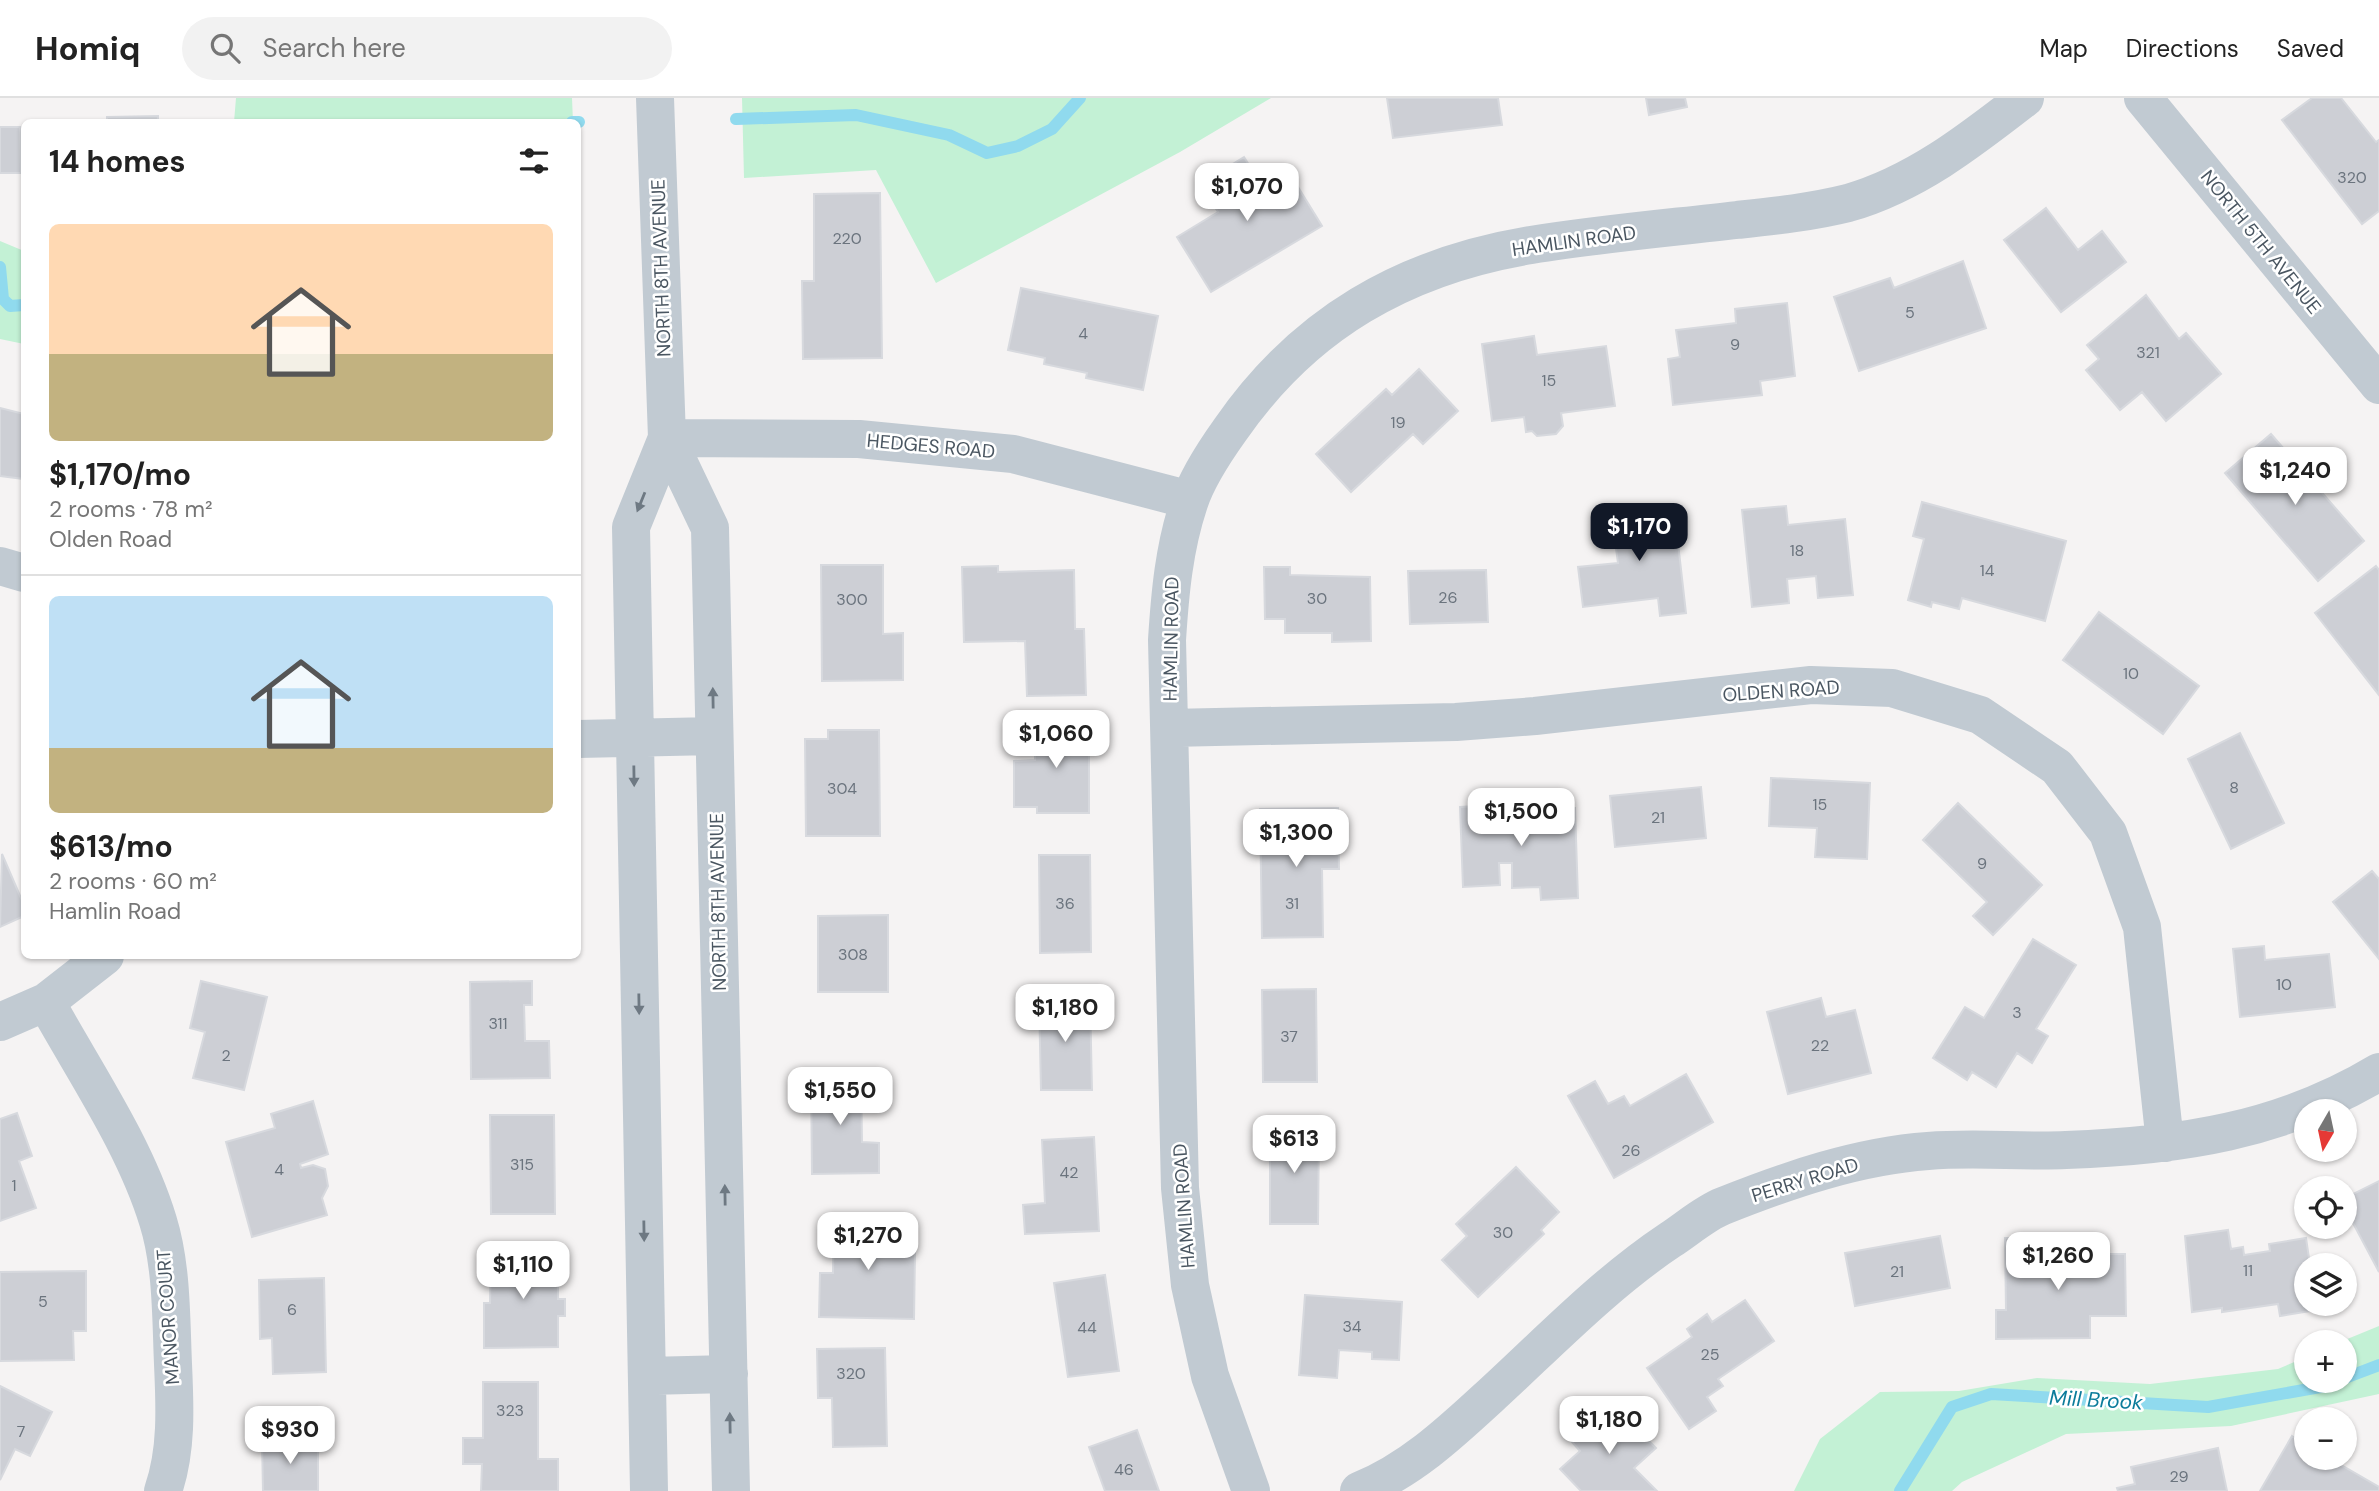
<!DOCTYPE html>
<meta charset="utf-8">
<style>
body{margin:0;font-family:"DM Sans",sans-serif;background:#f2f2f2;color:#222;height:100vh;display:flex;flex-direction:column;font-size:26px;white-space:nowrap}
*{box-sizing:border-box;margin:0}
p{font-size:23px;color:#767676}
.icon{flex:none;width:38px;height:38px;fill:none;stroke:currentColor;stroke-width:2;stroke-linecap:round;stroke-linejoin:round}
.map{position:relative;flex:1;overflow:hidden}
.sheet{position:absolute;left:21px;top:21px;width:560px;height:840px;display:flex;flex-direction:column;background:#fff;border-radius:10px;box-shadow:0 2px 5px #0004}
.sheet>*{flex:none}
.needle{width:46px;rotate:189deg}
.controls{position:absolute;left:2294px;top:1001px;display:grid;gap:14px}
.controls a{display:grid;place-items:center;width:63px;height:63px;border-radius:50%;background:#fff;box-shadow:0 2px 5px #0004;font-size:35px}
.price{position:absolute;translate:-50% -60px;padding:0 16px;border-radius:14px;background:#fff;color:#222;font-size:23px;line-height:46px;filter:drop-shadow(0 2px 4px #0008)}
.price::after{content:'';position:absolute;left:50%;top:42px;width:21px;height:16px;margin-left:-10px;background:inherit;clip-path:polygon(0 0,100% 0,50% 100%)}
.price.on{background:#111827;color:#fff}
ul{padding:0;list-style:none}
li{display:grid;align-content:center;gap:14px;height:371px;padding:0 28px}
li+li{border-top:2px solid #e0e0e0}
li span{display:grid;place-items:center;height:217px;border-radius:10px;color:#555}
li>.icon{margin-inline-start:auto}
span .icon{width:126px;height:126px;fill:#fffc;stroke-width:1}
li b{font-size:30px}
h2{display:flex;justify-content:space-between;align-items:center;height:84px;padding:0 28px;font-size:30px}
header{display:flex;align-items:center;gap:42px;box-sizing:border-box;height:98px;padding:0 35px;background:#fff;border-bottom:2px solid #e0e0e0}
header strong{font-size:33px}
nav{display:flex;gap:38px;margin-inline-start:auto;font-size:24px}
.search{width:490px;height:63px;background:#f2f2f2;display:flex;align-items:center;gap:18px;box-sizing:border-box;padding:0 24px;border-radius:38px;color:#767676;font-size:26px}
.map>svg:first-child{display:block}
.green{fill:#c3f1d5}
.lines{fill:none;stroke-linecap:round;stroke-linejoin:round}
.stream{stroke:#90daee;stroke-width:12}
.building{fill:#cdcfd5;stroke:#d7d9de;stroke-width:2}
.minor{stroke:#c1cad2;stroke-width:38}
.oneway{fill:#6e7983}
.labels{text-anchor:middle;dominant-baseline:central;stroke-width:5;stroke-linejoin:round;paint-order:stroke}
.number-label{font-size:16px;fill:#6b747e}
.street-label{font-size:19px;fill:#4a5661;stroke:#fff}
.water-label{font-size:21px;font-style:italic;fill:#0c7c9b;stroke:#fff}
</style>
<header>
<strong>Homiq</strong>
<div class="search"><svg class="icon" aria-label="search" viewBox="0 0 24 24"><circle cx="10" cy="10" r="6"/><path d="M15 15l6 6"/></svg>Search here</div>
<nav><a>Map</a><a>Directions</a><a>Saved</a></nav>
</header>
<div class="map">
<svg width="2379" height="1393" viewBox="0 0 2379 1393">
<rect width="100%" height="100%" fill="#f5f3f3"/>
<path class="green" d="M236 0H572L573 24H234Z
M742 0H1271L1180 54 936 185 876 72 744 80Z
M0 143 24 153V246L0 241Z
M2379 1228V1296L2231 1328 2066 1336 1962 1384 1952 1393H1794L1820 1341 1880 1294 1959 1293 2037 1280 2150 1286 2278 1271 2306 1259V1283H2345V1244H2340Z"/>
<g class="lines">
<path class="stream" d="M736 21 856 17 949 37 987 55 1018 48 1052 31 1080 0
M572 24H579
M0 169 3 201 10 208 24 207
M2345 1280 2379 1267
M1900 1393 1952 1309 1991 1296 2208 1309 2326 1288 2339 1283"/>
</g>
<path class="building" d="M1387 0H1498L1502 27 1393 40Z
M1646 0H1685L1687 9 1649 17Z
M2312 0H2341L2376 44 2379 42V113L2362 126 2282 22Z
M158 18V24H107V19Z
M0 29H20L21 75H0Z
M1244 59 1261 86 1287 71 1322 128 1211 194 1177 139 1218 114 1200 86Z
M880 95 882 260 803 261 802 183H814V96Z
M2046 110 2078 152 2102 133 2126 164 2061 214 2004 142Z
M1963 163 1986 230 1859 273 1834 199 1890 180 1894 190Z
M1021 190 1158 218 1143 292 1086 280 1087 275 1044 266 1045 260 1008 252Z
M2146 197 2179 241 2186 235 2221 276 2166 323 2142 294 2120 312 2086 272 2099 261 2087 247Z
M1787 205 1795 278 1760 283 1762 297 1673 307 1668 261 1680 259 1676 232 1736 225 1735 211Z
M1534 238 1537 257 1606 248 1615 308 1561 315 1563 328 1556 336 1537 338 1532 333 1526 334 1524 319 1492 323 1482 246Z
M1419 271 1458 313 1423 346 1413 336 1351 394 1316 356 1386 291 1392 297Z
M0 310 24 316V381L0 378Z
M2271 336 2364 443 2318 483 2225 375Z
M1922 404 2066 443 2045 523 1962 500 1959 511 1932 504 1931 509 1908 502 1924 441 1913 438Z
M1786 408 1788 427 1845 421 1853 497 1818 500 1816 478 1787 481 1789 505 1752 509 1742 412Z
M1674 410 1686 515 1660 518 1658 500 1583 509 1578 469 1618 465 1615 443 1606 444 1603 418Z
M821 467H883V536L903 535V582L822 583Z
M998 468V474L1074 472 1075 531H1084L1086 597 1027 598 1025 543 964 544 962 469Z
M2376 468 2379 472V597L2315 515Z
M1264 469H1290V477L1370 479 1371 543 1332 544V535H1285V521H1265Z
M1486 472 1488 524 1410 526 1408 473Z
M2099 514 2199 588 2163 636 2063 562Z
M1035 623H1089V715H1037V709H1014V663L1035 662Z
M828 632H879L880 738H806L805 641H828Z
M2240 635 2284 725 2231 751 2188 661Z
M1771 680 1870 685 1867 761 1815 759 1817 730 1769 728Z
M1701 689 1706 740 1615 749 1610 698Z
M1958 705 2042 787 1993 837 1973 818 1987 804 1923 742Z
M1512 706V710L1525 712 1575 710 1578 800 1541 802 1540 789 1512 790V765H1499L1500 787 1463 789 1460 709Z
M1338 710 1339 771H1322L1323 839 1262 840 1260 711Z
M2 756 24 807V818L0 829Z
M1039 757H1090L1091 854 1040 855Z
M2372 773 2379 781V861L2333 804Z
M888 817V894H818V818Z
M2033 841 2076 867 2036 931 2048 938 2032 965 2017 955 1996 989 1972 974 1967 982 1933 960 1965 909 1984 920Z
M2264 848 2265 862 2329 856 2335 909 2240 919 2233 851Z
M201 883 267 899 244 992 193 980 205 934 190 930Z
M532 883V907H524L525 943H549L550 980 471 981 470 884Z
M1316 891 1317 984H1263L1262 892Z
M1821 900 1826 919 1855 912 1871 975 1788 996 1767 914Z
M1039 901H1090L1092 992H1041Z
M811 975H861L862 1044 879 1045V1075L812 1076Z
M1686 976 1713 1024 1614 1080 1568 998 1595 983 1608 1006 1624 998 1630 1008Z
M313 1003 328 1056 300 1066 301 1070 313 1067 325 1071 328 1088 322 1100 327 1117 252 1139 226 1044 275 1030 271 1016Z
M17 1015 32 1058 19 1063 36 1110 0 1123V1021Z
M490 1017H554L555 1116H491Z
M1270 1029H1319L1318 1126H1270Z
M1094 1039 1099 1133 1025 1136 1023 1107 1045 1105 1042 1042Z
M1516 1069 1559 1114 1541 1132 1544 1136 1478 1199 1442 1162 1467 1138 1456 1126Z
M2379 1083V1174L2345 1110V1100Z
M834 1118 895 1119 894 1153 915 1154 914 1221 819 1219 820 1175H833Z
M2228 1132 2231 1151 2243 1149 2244 1157 2270 1153 2269 1146 2306 1140 2310 1167H2306V1206H2316L2317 1212 2280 1218 2278 1206 2222 1214V1210L2192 1214 2185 1138Z
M1940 1138 1950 1190 1855 1208 1845 1155Z
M2005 1140H2048V1164H2088L2087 1156H2125L2126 1218H2090V1240L1996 1241V1212H2006Z
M558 1154V1201H565V1218H558V1249L484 1250V1205H490L491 1155Z
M86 1173V1233H73L74 1262 0 1263V1174Z
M1105 1177 1119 1273 1068 1279 1054 1185Z
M324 1180 326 1274 273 1276 272 1240 260 1241 259 1182Z
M1305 1197 1402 1204 1399 1262 1372 1261V1254L1339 1252 1337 1280 1299 1277Z
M1745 1202 1774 1243 1718 1281 1723 1288 1707 1299 1716 1313 1689 1331 1647 1270 1692 1239 1687 1231 1707 1216 1712 1224Z
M885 1250 887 1348 833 1349 832 1300H818L817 1251Z
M483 1284H538V1361H558V1393H481L482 1366H463V1340H483Z
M0 1288 52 1314 30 1358 15 1351 0 1382Z
M1611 1306 1656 1350 1634 1370 1657 1393H1581L1560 1371 1580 1353 1572 1344Z
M1137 1332 1159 1393H1105L1089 1349Z
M2292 1338 2306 1347V1360H2329L2379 1389V1393H2260Z
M262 1343H318V1393H263Z
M2218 1350 2227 1393H2118L2117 1390 2135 1386 2131 1369Z"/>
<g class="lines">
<path class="minor" d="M2143 0 2379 287
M667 340 710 430 731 1393
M667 340 859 341 1013 356 1190 402
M0 468 24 475
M1170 630 1456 624 1535 618 1811 587 1892 590 1980 617 2057 669 2108 735 2142 829 2165 1045
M578 641 714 638
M46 904C84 973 135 1047 158 1123 172 1168 171 1220 173 1266 175 1309 177 1353 163 1393
M0 924 46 904 105 858
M647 1278 729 1276
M649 1393 631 429 667 340 655 0
M1251 1393 1210 1278 1190 1187 1180 1090 1167 542C1170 495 1174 450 1189 405 1197 380 1215 353 1230 332 1304 225 1404 168 1531 147 1599 136 1668 130 1737 122 1774 118 1812 114 1848 105 1915 86 1971 42 2025 0
M1359 1393C1409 1373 1449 1336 1488 1300 1547 1246 1604 1186 1670 1142 1687 1131 1705 1115 1723 1108 1788 1082 1858 1058 1928 1053 1974 1049 2020 1054 2066 1052 2179 1048 2281 1033 2379 974"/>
</g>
<defs><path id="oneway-solid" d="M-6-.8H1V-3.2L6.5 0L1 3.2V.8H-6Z" transform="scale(1.75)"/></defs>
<g class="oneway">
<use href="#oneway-solid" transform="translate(641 404) rotate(112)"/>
<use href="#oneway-solid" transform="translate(713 600) rotate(-91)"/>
<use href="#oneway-solid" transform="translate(634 678) rotate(89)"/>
<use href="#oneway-solid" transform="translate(639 906) rotate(89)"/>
<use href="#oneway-solid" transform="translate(725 1097) rotate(-91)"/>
<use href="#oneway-solid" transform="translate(644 1133) rotate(89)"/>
<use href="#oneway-solid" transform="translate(730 1325) rotate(-91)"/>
</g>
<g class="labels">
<g class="number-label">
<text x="2352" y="79">320</text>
<text x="847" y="140">220</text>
<text x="1910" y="214">5</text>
<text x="1083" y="235">4</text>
<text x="1735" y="246">9</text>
<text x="2148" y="254">321</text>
<text x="1549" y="282">15</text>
<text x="1398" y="324">19</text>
<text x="1797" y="452">18</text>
<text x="1987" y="472">14</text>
<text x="1448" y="499">26</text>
<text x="1317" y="500">30</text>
<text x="852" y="501">300</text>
<text x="2131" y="575">10</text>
<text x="2234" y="689">8</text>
<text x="842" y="690">304</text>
<text x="1820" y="706">15</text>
<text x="1658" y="719">21</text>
<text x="1982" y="765">9</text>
<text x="1065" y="805">36</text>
<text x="1292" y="805">31</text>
<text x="853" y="856">308</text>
<text x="2284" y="886">10</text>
<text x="2017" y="914">3</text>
<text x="498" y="925">311</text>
<text x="1289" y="938">37</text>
<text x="1820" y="947">22</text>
<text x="226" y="957">2</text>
<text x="1631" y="1052">26</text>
<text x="522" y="1066">315</text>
<text x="279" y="1071">4</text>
<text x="1069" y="1074">42</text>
<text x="14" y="1087">1</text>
<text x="1503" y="1134">30</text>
<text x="2248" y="1172">11</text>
<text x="1897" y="1173">21</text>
<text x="43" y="1203">5</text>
<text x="292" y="1211">6</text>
<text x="1352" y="1228">34</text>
<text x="1087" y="1229">44</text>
<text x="1710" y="1256">25</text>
<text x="851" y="1275">320</text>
<text x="510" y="1312">323</text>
<text x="21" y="1333">7</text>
<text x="1124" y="1371">46</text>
<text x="2179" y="1378">29</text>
</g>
<g class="street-label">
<text transform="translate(1574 143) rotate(-8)">HAMLIN ROAD</text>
<text transform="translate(2261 144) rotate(51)">NORTH 5TH AVENUE</text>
<text transform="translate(661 170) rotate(-92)">NORTH 8TH AVENUE</text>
<text transform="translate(931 348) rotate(5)">HEDGES ROAD</text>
<text transform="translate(1171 541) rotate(-89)">HAMLIN ROAD</text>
<text transform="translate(1781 593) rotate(-4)">OLDEN ROAD</text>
<text transform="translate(718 804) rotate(-91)">NORTH 8TH AVENUE</text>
<text transform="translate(1805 1082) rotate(-17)">PERRY ROAD</text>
<text transform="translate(1184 1108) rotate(-94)">HAMLIN ROAD</text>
<text transform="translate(168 1219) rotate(-94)">MANOR COURT</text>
</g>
<g class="water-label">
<text transform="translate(2096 1302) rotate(3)">Mill Brook</text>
</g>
</g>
</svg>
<div class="controls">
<a><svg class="needle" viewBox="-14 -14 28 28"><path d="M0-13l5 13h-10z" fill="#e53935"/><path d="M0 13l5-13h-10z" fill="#767676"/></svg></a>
<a><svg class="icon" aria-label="locate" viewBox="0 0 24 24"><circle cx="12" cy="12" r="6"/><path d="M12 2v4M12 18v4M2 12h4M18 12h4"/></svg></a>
<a><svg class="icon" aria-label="layers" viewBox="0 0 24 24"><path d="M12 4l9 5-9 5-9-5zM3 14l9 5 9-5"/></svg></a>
<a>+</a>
<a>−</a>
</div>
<b class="price" style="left:1247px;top:125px">$1,070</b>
<b class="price" style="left:2295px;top:409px">$1,240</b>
<b class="price on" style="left:1639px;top:465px">$1,170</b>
<b class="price" style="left:1056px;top:672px">$1,060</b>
<b class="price" style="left:1521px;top:750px">$1,500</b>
<b class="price" style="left:1296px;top:771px">$1,300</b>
<b class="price" style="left:1065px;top:946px">$1,180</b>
<b class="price" style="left:840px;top:1029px">$1,550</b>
<b class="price" style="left:1294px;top:1077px">$613</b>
<b class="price" style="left:868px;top:1174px">$1,270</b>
<b class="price" style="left:2058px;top:1194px">$1,260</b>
<b class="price" style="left:523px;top:1203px">$1,110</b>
<b class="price" style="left:1609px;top:1358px">$1,180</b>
<b class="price" style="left:290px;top:1368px">$930</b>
<section class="sheet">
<h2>14 homes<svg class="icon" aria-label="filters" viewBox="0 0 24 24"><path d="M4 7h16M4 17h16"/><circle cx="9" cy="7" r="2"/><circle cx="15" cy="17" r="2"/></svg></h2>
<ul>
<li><span style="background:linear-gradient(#ffd9b3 60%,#c2b280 0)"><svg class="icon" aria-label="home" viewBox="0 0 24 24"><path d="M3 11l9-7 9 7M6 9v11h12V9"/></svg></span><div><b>$1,170/mo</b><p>2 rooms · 78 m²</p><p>Olden Road</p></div></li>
<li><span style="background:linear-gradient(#bfe0f5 70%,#c2b280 0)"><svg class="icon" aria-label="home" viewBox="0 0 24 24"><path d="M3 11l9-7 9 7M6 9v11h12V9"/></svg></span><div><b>$613/mo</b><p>2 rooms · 60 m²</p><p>Hamlin Road</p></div></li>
</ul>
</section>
</div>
